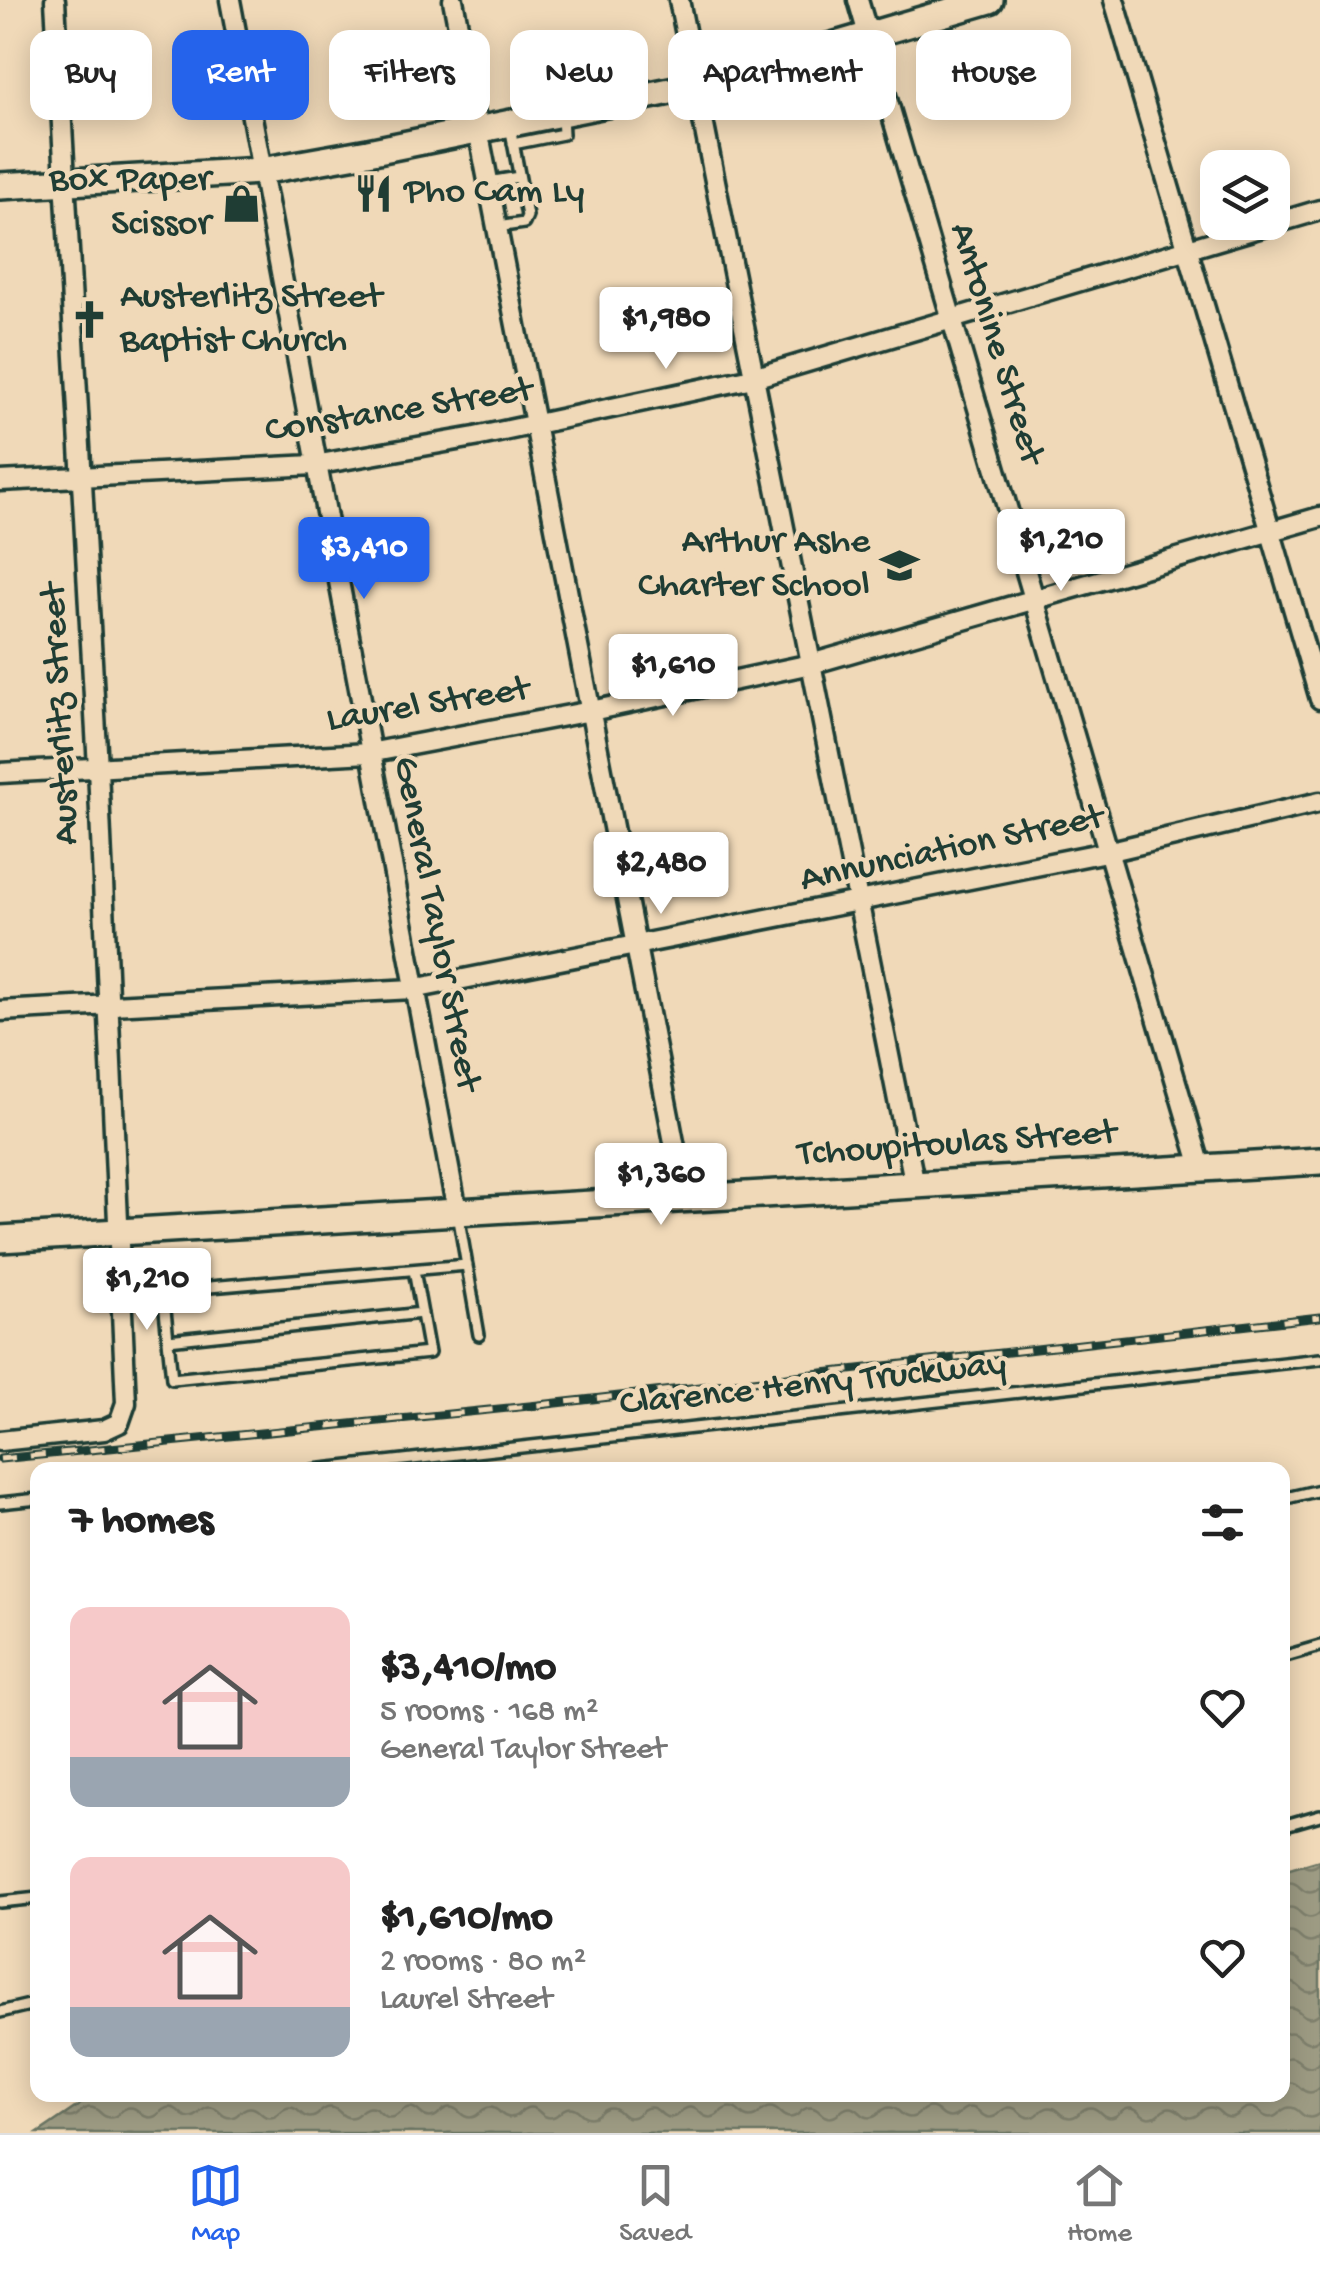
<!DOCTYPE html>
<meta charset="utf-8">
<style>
body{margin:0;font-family:"Gochi Hand",sans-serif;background:#f2f2f2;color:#222;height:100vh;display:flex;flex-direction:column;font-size:38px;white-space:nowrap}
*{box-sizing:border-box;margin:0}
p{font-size:32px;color:#767676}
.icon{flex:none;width:55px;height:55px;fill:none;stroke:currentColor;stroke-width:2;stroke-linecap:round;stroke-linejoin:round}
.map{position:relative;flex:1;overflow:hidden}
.panel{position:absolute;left:30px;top:1462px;width:1260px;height:640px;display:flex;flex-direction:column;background:#fff;border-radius:20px;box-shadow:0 5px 25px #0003}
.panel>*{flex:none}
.hud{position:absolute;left:30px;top:30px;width:1260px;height:90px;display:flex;gap:20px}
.controls{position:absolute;left:1200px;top:150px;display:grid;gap:20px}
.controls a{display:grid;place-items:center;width:90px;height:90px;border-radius:20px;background:#fff;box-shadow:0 5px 25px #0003;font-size:50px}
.price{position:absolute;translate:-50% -85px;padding:0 22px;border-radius:10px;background:#fff;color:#222;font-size:32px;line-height:65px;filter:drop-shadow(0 2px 5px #0008)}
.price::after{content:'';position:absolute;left:50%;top:60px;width:30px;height:22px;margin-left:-15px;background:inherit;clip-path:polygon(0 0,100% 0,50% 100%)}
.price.selected{background:#2563eb;color:#fff}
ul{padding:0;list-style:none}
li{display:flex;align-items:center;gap:30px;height:250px;padding:0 40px}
li span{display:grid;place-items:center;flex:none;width:280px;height:200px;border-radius:20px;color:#555}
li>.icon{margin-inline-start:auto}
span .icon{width:120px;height:120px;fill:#fffc;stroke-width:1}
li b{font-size:42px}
h2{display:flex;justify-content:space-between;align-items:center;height:120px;padding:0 40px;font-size:42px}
.tag{padding:0 35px;border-radius:20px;background:#fff;box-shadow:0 5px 25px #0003;font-size:35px;line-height:90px}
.tag.selected{background:#2563eb;color:#fff}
.tabs{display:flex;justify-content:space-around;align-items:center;height:140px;border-top:2px solid #e0e0e0;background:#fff;font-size:28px;color:#767676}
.tabs a{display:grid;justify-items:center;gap:5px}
.tabs .selected{color:#2563eb}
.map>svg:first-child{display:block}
.water{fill:url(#water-waves);stroke:#6b7563;stroke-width:2.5}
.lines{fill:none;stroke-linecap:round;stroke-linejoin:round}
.lane-casing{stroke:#1f3d34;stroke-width:16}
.street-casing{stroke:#1f3d34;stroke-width:25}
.secondary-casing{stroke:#1f3d34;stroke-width:32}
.lane{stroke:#f0d9b8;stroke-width:9}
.street{stroke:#f0d9b8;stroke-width:18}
.secondary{stroke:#f0d9b8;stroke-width:25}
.rail-casing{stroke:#1f3d34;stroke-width:9}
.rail{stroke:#f0d9b8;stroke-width:5;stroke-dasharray:15;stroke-linecap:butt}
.labels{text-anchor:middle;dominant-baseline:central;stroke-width:9;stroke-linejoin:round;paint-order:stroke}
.poi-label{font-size:38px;fill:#1f3d34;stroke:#f0d9b8;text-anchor:end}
.street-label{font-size:38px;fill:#1f3d34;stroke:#f0d9b8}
</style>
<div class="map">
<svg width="1320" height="2133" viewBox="0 0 1320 2133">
<defs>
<pattern id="water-waves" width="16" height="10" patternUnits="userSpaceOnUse" patternTransform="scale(2.5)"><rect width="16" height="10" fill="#9d9b83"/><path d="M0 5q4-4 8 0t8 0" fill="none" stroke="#7f806c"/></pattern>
</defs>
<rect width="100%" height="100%" fill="#f0d9b8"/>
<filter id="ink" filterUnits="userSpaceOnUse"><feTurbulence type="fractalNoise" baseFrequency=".01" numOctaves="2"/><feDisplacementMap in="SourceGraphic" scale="20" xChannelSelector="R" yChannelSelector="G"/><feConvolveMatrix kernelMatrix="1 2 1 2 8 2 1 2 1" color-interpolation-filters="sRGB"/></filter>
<g filter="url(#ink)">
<path class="water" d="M1320 1860V2133H38L94 2095H1282L1283 1871Z"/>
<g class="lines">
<defs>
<path id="lane" d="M513 144 563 134 562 116
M488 182 519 177
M497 227 524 223 527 216 510 126
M458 1214 479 1335
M414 1270 429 1353 172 1379 163 1291 467 1265
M123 1293 163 1291
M168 1340 422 1313
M313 1470 1320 1359
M1282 1499 1320 1490
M0 1503 38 1499
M1282 1657 1320 1646
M1282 1826 1320 1815
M0 1902 38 1898
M0 2012 38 2003"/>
<path id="street" d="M230 0 457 1211
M453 0 685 1199
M679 0 915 1186
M858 0 1201 1167
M1114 0 1320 699
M0 481 314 465 475 437 753 378 1320 210
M0 773 369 753 591 711 811 664 1320 517
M0 1011 413 989 1111 851 1320 802
M0 1441 104 1430 119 1423 126 1403 98 768 55 0"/>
<path id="secondary" d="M0 186 261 171 368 152 695 86 990 0
M0 1239 1320 1161"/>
</defs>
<use href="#lane" class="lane-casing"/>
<use href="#street" class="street-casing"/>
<use href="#secondary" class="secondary-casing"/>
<use href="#lane" class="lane"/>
<use href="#street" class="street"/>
<use href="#secondary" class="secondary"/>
<defs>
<path id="rail" d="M0 1459 539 1405 1320 1317"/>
</defs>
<use href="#rail" class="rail-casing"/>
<use href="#rail" class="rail"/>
</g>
</g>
<defs>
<symbol id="restaurant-bare" viewBox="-9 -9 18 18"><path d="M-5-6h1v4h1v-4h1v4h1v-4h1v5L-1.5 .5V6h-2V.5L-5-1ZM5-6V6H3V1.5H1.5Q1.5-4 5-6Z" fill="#1f3d34" stroke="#f0d9b8" stroke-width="2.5" paint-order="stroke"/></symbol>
<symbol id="shop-bare" viewBox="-9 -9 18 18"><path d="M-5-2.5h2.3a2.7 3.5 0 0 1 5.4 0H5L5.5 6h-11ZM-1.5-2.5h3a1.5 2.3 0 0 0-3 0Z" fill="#1f3d34" stroke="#f0d9b8" stroke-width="2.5" paint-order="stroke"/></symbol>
<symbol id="church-bare" viewBox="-9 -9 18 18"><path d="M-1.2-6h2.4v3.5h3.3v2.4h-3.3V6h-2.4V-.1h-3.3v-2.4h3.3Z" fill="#1f3d34" stroke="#f0d9b8" stroke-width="2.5" paint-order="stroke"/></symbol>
<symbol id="school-bare" viewBox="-9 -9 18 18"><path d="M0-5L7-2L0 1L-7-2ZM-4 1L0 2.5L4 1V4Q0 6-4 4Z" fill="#1f3d34" stroke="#f0d9b8" stroke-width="2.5" paint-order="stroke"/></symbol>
</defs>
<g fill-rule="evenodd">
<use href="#restaurant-bare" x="346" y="166" width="55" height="55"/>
<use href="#shop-bare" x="214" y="176" width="55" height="55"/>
<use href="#church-bare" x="62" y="292" width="55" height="55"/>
<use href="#school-bare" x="872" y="538" width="55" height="55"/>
</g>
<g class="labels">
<g class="poi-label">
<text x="211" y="181">Box Paper<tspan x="211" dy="44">Scissor</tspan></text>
<text x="404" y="193" text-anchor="start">Pho Cam Ly</text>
<text x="120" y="298" text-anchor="start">Austerlitz Street<tspan x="120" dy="44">Baptist Church</tspan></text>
<text x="870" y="543">Arthur Ashe<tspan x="870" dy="44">Charter School</tspan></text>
</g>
<g class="street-label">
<text transform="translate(995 344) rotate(73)">Antonine Street</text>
<text transform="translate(399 412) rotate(-9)">Constance Street</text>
<text transform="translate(428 706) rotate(-9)">Laurel Street</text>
<text transform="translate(62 714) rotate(-93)">Austerlitz Street</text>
<text transform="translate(952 850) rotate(-12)">Annunciation Street</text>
<text transform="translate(435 924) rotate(79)">General Taylor Street</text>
<text transform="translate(957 1145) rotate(-4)">Tchoupitoulas Street</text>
<text transform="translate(813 1386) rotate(-6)">Clarence Henry Truckway</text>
</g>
</g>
</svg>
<div class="controls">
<a><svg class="icon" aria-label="layers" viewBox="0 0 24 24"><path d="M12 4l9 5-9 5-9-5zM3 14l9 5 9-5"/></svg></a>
</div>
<b class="price" style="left:666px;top:372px">$1,980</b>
<b class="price" style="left:1061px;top:594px">$1,210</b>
<b class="price selected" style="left:364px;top:602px">$3,410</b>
<b class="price" style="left:673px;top:719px">$1,610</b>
<b class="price" style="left:661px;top:917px">$2,480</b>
<b class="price" style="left:661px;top:1228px">$1,360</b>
<b class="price" style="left:147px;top:1333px">$1,210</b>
<div class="hud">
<a class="tag">Buy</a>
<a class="tag selected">Rent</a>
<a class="tag">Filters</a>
<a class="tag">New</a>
<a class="tag">Apartment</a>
<a class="tag">House</a>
</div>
<section class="panel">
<h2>7 homes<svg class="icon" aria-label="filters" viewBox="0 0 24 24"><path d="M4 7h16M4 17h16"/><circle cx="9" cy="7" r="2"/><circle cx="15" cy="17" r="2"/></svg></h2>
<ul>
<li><span style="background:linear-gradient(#f6c9c9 75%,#9aa5b1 0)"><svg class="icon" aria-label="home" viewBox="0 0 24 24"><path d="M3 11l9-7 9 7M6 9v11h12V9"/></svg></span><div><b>$3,410/mo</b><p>5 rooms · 168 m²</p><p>General Taylor Street</p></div><svg class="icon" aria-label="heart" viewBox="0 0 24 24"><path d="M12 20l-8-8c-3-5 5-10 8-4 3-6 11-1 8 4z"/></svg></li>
<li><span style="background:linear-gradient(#f6c9c9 75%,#9aa5b1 0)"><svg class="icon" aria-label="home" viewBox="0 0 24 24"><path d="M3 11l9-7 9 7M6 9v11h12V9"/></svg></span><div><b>$1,610/mo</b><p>2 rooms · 80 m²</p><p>Laurel Street</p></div><svg class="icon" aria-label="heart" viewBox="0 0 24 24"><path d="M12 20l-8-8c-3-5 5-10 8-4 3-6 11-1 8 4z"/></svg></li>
</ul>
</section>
</div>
<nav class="tabs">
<a class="selected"><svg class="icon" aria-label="map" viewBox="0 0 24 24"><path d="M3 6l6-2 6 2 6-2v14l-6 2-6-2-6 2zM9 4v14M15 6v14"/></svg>Map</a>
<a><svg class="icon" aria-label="saved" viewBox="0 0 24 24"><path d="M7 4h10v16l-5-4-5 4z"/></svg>Saved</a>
<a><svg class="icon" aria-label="home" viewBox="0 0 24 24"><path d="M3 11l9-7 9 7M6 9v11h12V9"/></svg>Home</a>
</nav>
